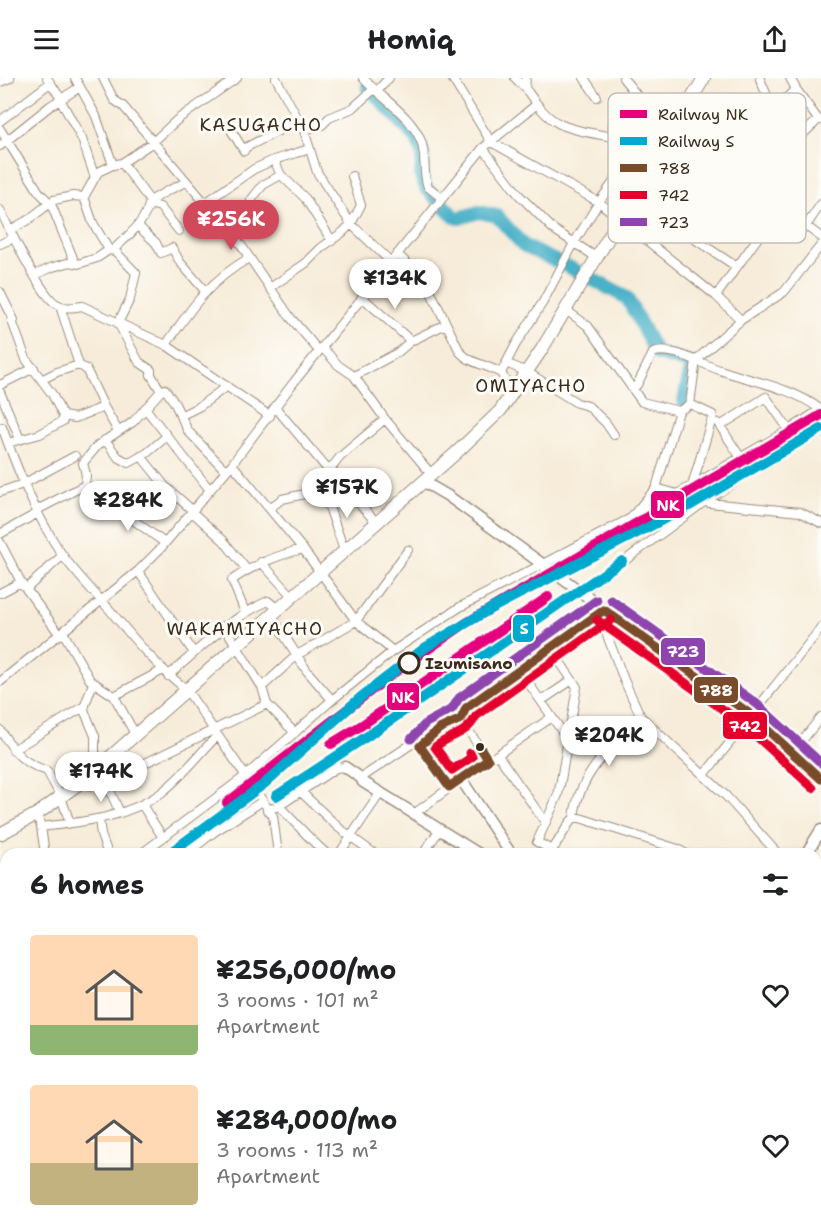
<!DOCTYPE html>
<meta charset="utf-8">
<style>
body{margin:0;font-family:"Shantell Sans",sans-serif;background:#f2f2f2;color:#202124;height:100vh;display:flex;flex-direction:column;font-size:22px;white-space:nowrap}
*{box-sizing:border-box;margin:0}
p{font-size:20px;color:#757577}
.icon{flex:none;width:33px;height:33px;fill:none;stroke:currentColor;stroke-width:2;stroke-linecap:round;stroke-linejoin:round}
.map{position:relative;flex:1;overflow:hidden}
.panel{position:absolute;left:0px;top:770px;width:822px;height:386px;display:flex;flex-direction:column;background:#fff;border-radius:18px 18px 0 0;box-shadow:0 2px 4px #0004}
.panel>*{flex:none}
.price{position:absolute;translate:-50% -51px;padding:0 14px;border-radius:21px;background:#fff;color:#222;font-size:20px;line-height:39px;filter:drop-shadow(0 2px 3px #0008)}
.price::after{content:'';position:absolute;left:50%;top:36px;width:18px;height:14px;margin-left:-9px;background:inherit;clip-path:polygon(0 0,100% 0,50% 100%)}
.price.active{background:#d1495b;color:#fff}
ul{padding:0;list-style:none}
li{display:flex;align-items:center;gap:18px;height:150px;padding:0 30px}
li span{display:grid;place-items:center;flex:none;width:168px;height:120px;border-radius:6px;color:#555}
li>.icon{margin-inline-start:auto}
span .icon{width:72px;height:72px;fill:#fffc;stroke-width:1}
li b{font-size:26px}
h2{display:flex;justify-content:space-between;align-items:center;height:72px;padding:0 30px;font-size:26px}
header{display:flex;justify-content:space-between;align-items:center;height:78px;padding:0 30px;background:#fff;font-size:27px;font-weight:700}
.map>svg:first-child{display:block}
.built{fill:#f7d1c7}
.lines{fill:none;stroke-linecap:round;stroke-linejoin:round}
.river{stroke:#49b1c8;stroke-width:14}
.street-casing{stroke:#998b7c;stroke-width:10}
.secondary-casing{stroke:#998b7c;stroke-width:13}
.primary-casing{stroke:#998b7c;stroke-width:14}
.street{stroke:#fff;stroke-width:8}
.secondary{stroke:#fff;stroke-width:10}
.primary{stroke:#fff;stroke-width:12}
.bus-1-casing{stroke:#fdfcf7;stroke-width:14}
.bus-2-casing{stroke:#fdfcf7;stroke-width:14}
.bus-3-casing{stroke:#fdfcf7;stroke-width:14}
.bus-1{stroke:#7a4b2a;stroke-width:9}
.bus-2{stroke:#e4002b;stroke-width:9}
.bus-3{stroke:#8e44ad;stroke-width:9}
.rail-1-casing{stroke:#fdfcf7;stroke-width:15}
.rail-2-casing{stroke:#fdfcf7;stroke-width:15}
.rail-1{stroke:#e5007d;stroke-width:10}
.rail-2{stroke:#00a9ce;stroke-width:10}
.stop-dot{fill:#fdfcf7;stroke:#3b2a1e;stroke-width:3}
.bus-dot{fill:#3b2a1e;stroke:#fdfcf7;stroke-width:2}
.labels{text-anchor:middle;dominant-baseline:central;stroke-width:6;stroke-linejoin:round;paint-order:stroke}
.stop-label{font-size:16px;font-weight:bold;fill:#3b2a1e;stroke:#fdfcf7;text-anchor:start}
.neighbourhood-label{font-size:18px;letter-spacing:1.5px;fill:#3b2a1e;stroke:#fdfcf7}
.key{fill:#fdfcf7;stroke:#c3bdb6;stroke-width:1.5}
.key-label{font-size:16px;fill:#3b2a1e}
.line-badge{stroke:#fdfcf7;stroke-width:2}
.badge-label{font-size:16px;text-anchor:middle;font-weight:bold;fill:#fff}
</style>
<header><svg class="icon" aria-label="menu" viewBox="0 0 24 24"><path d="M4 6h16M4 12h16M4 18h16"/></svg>Homiq<svg class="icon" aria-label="share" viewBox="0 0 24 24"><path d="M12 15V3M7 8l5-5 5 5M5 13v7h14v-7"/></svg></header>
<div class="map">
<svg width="821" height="1154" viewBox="0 0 821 1154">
<rect width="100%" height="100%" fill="#fdfcf7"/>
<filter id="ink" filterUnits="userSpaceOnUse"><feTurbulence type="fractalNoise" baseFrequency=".0167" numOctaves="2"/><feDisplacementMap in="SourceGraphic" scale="12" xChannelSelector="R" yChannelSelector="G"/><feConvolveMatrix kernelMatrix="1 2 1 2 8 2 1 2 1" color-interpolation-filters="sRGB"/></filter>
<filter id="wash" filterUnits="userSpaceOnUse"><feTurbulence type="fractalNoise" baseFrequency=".008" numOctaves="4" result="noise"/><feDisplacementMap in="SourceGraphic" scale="24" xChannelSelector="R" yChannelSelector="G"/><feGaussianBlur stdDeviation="1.35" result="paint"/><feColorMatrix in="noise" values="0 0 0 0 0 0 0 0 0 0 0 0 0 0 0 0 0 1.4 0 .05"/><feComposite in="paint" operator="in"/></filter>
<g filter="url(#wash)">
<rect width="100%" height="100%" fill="#f7ecd9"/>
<path class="built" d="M166 1149H266L271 1154H170Z
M461 1149H629L633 1154H467Z"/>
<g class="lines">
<path class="river" d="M368 9 417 61 423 77 421 98 426 110 454 138 459 140 479 134 497 138 523 167 532 172 573 191 627 220 656 275 689 285 691 289 684 323"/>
</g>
</g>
<g filter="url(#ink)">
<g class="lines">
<defs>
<path id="street" d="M47 0 62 22
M75 0 96 38 113 87
M103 0 114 22 123 28 205 125 228 148 290 239 319 273
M276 0 304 52 317 94 351 146 391 184
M363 0C381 20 411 37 421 63 427 79 422 94 428 109L442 120
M452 0 491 64 599 124 716 218 741 242
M515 0 525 10
M526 0 525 10C534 22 544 38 558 45 578 56 640 63 665 64
M584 0 597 19
M0 4 10 0
M796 11 817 40 821 42
M377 13 389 0
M61 23 82 61 95 100
M734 28 753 50
M773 32 796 11 790 0
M0 43 50 5
M0 51 39 114 51 126 75 185
M673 51 821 159
M231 52 244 73
M304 52 322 47 329 40 353 30 374 11
M612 57 613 45 640 21 623 0
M0 68 50 28 80 9
M483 70 519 117 553 151 596 179
M243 71 280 52 284 46 296 40
M309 71 274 82 281 97 305 120 332 163
M122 85 153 127 160 129 179 153
M719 85 773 32 760 1
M751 109 775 82 819 41
M84 119 93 145 109 172
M205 125 254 91 274 82
M0 132C10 152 39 214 55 225 64 231 72 230 82 228L166 267 270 338
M225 145 253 125 251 122 263 107 281 97
M138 148 156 165 161 175 172 170 180 184 205 213
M806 148 821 126
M10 152 28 142 54 122 73 118 84 119 98 94 113 87 122 85 153 64 178 41 237 0
M0 166 14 160
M113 172C129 157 145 145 150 123L167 113 186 104
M397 176 425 202 460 274C471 286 485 286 499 294 506 299 506 308 514 312
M737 189 696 162 737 99
M34 197 53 189 71 184 78 186 97 180 109 172 115 173 136 195 130 221 118 245 139 284 151 292V297L161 313 133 344 98 367 83 385 86 397 85 407
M270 210 306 185 321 170 343 154 351 146 361 127 352 98
M0 214 14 242
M716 218 780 129
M362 219 411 263
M60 228 79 287 86 291 104 329
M564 234 570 235 588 248 642 324 679 333
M12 243 26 281 52 316 63 338 75 340 104 329 118 353
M166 267C192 229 208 204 249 180
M322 269 338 287 354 298 385 341 432 397
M506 285 527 294 577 325 588 328 606 345 614 357
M501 295 516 266 543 224 574 165 599 124 644 62
M354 298 397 275 411 263 446 246
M43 301 57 294 79 287
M0 307 34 290
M632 311 637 307 653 275C670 267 703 287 720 292 754 304 791 309 820 331
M161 313 165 311 174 324 188 353 226 393
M0 314 20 361
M690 326 713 337 692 408
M145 330 210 412
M276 330 329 393 376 444
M180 338 200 328 227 308
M718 345 741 380
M720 348 766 319 789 352
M0 351 2 349C18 393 35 436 61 475 75 495 93 513 109 531 133 560 156 588 186 611L273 738 278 776
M105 362 118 379 129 385 147 375 167 358
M8 365 40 356 63 343V338
M141 378 165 408 192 432
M232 386 303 471 356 543 393 573
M329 393 340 379 385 341
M656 410 679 333 690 326 696 282 741 242 784 214 821 167
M0 414 23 406 75 378
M270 430 282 421 309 415 327 414 328 426 344 472
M37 432 85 407 165 465
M191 433 223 462 247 492
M633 437 656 410 709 425 800 434 821 445
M0 456 38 435
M0 464 21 504 0 515
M261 484 292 518
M138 493 194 575
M21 504 60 557
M27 510 63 477
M581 515 704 424 821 349
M245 534 232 502C256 486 275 478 303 471
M599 536 624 602 641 639 726 718 778 776
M271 537 307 593 332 622
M224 548 262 609
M63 554 90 602 114 618 135 656
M551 571 577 609 561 702 558 717 537 764 552 772
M520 593 568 662
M168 598C202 569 227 542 268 523L278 531
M0 604 138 493 161 470 232 386 294 304 483 70 537 26
M93 605 85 627 84 632 95 658V674L101 687
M114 618 163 592
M541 623 572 602
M266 625 295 655
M0 652C16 675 19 683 47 693L61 719 70 745
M13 672 85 628
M793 674 821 639
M498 677 545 744
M494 679 552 639
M704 697 821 550
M361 700 413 665 420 668 449 709
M84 702 92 708 106 704 265 627 266 623 262 609 297 577 356 543 408 472
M106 704 120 735
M300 713 339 750 375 776
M142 727 160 755
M279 728C295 744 309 761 327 776
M267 732 279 728 336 690 345 689
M415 735 488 682 461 641C448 644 428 656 420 668
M37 736 41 749C82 744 127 740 161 715 182 699 199 676 217 658
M574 740C578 697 612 667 641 639
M99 741 101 757 108 776
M41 749 45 776
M141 776 244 699 332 622 393 573 460 529 677 416 792 350 821 331
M186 776 214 754 261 724
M339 776 381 714
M423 776 440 751
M550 776 570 744 574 740H580L678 771 686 776
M0 812 6 868
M816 816 821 821
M0 911 6 903
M0 964 6 954
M0 975 6 966
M0 988 6 992
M816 1039 821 1041
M816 1113 821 1106
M162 1149 167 1154
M321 1149 325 1154
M459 1149 464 1154
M756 1149 765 1154
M44 1154 45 1149
M298 1154 302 1149
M402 1154 404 1149
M696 1154 699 1149
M719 1154 722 1149"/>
<path id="secondary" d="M424 404 448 418 750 636 821 701
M461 641 466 630 604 532
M345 689 361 700 363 704 479 776
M461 701 511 776
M806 776 821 752
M816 1006 821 1008"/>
<path id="primary" d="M0 756 37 736 84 702 456 375 500 333 542 271 704 0"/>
</defs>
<use href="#street" class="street-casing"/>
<use href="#secondary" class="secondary-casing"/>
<use href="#primary" class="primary-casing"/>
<use href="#street" class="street"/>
<use href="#secondary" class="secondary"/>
<use href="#primary" class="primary"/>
<defs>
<path id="bus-1" d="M604 532 750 636 821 701
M480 669 488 682 449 709 420 668 439 651 461 641 466 630 604 532"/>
<path id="bus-2" d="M597 542 742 645 813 710
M470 675 472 679 452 692 435 669C451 656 467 657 476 638L611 542"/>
<path id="bus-3" d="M611 522 757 626 821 685
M411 661 426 645 452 631 459 620 597 522"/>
</defs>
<use href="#bus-1" class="bus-1-casing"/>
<use href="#bus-2" class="bus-2-casing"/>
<use href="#bus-3" class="bus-3-casing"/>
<use href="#bus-1" class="bus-1"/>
<use href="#bus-2" class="bus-2"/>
<use href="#bus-3" class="bus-3"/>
<defs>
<path id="rail-1" d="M331 666 362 647 548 519
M227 725 391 597 466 545 821 337"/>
<path id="rail-2" d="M276 718 369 657 622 483
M168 776 264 706 361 619 426 569 492 530 691 427 821 351"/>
</defs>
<use href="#rail-1" class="rail-1-casing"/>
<use href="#rail-2" class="rail-2-casing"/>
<use href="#rail-1" class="rail-1"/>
<use href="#rail-2" class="rail-2"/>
</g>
</g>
<circle class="stop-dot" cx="409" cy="585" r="10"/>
<circle class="bus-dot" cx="480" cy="669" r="5"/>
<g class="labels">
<g class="stop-label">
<text x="425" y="585">Izumisano</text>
</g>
<g class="neighbourhood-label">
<text x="261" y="47">KASUGACHO</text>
<text x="531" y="308">OMIYACHO</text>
<text x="245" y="551">WAKAMIYACHO</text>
</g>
</g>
<rect x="608" y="15" width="198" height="150" rx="9" class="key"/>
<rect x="620" y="32" width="27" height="8" fill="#e5007d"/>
<rect x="620" y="59" width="27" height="8" fill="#00a9ce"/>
<rect x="620" y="86" width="27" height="8" fill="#7a4b2a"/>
<rect x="620" y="113" width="27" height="8" fill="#e4002b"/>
<rect x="620" y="140" width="27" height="8" fill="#8e44ad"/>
<g class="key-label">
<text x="658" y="42">Railway NK</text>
<text x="658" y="69">Railway S</text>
<text x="658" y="96">788</text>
<text x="658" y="123">742</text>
<text x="658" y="150">723</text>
</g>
<g class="line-badge">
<rect x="650" y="412" width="35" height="29" rx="6" fill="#e5007d"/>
<rect x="512" y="536" width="23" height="29" rx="6" fill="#00a9ce"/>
<rect x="660" y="559" width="46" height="29" rx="6" fill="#8e44ad"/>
<rect x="693" y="598" width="46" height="28" rx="6" fill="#7a4b2a"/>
<rect x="386" y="604" width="34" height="29" rx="6" fill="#e5007d"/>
<rect x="722" y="633" width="46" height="29" rx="6" fill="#e4002b"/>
</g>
<g class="badge-label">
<text x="668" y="433">NK</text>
<text x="524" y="556">S</text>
<text x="683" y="579">723</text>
<text x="716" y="618">788</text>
<text x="403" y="625">NK</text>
<text x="745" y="654">742</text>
</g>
</svg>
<b class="price active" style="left:231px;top:173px">¥256K</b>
<b class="price" style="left:395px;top:232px">¥134K</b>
<b class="price" style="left:347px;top:441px">¥157K</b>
<b class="price" style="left:128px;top:454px">¥284K</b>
<b class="price" style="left:609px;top:689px">¥204K</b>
<b class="price" style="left:101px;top:725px">¥174K</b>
<section class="panel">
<h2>6 homes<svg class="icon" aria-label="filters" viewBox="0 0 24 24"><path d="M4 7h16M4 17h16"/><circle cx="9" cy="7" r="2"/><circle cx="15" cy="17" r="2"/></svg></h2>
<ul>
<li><span style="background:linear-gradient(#ffd9b3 75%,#8fb573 0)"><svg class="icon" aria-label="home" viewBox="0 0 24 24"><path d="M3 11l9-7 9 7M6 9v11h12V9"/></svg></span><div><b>¥256,000/mo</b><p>3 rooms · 101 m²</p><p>Apartment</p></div><svg class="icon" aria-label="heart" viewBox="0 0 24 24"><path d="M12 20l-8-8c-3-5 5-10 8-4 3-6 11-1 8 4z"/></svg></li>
<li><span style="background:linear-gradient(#ffd9b3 65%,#c2b280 0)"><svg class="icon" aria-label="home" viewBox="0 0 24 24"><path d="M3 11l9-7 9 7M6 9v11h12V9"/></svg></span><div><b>¥284,000/mo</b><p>3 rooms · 113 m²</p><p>Apartment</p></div><svg class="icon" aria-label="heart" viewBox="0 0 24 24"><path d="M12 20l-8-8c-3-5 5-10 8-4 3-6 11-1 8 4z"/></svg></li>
</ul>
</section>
</div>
